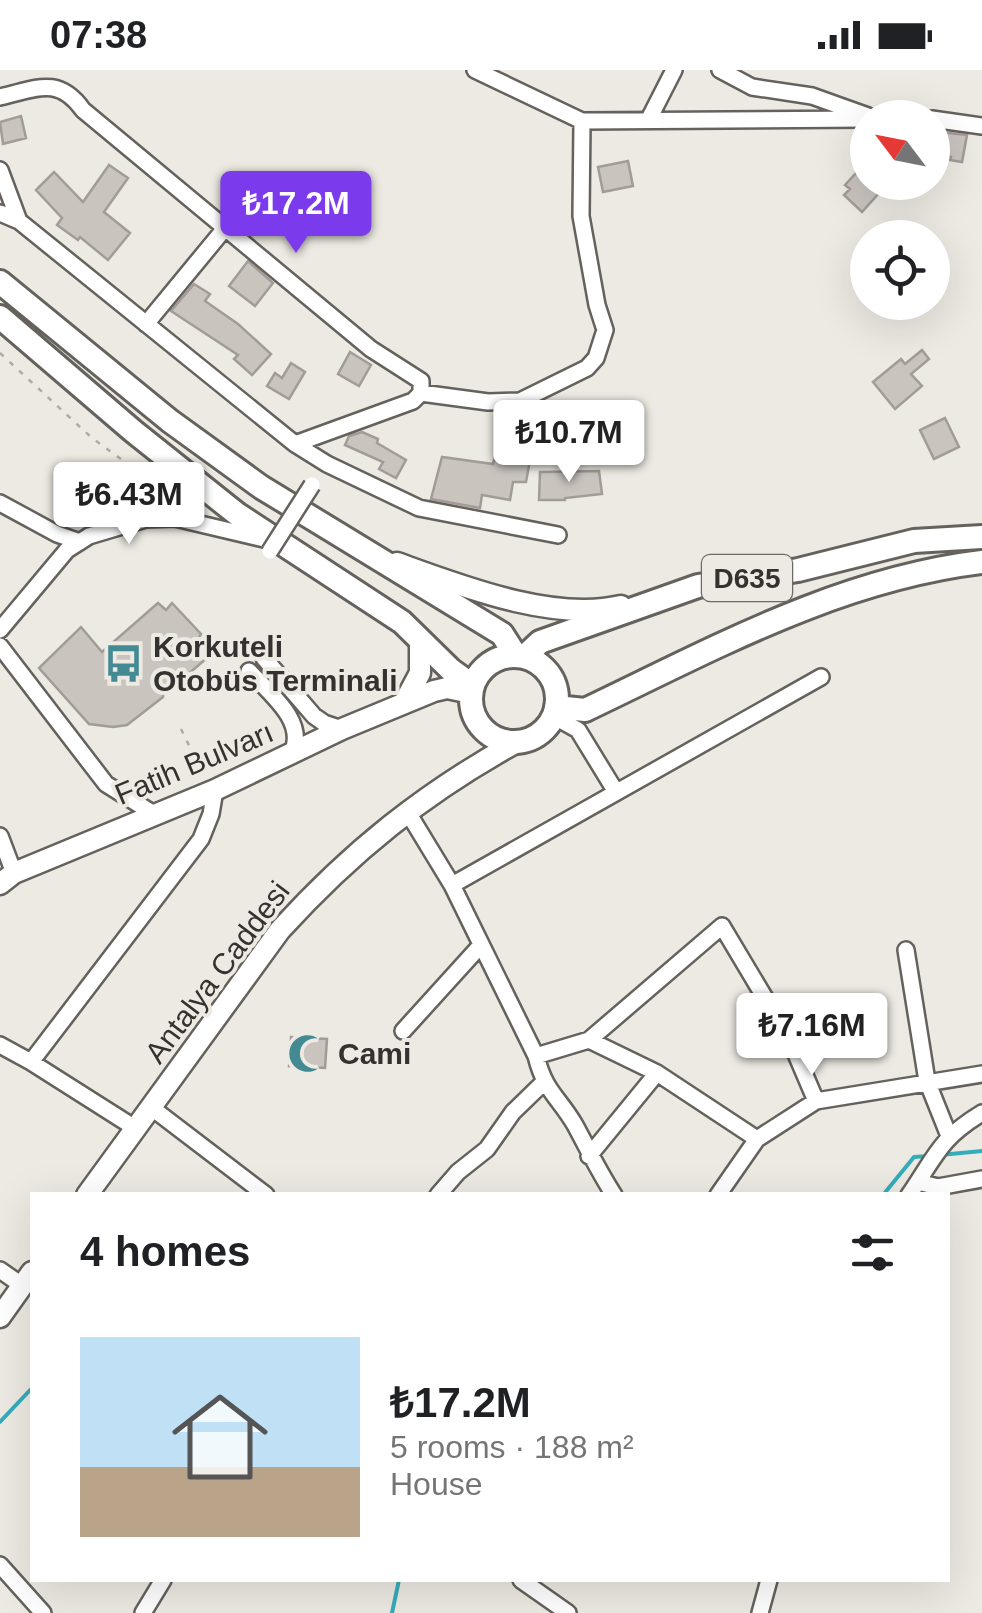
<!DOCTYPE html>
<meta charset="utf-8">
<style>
body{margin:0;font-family:Helvetica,sans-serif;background:#f6f6f6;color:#202124;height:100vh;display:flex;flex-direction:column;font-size:38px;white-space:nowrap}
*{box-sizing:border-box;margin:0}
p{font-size:32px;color:#757577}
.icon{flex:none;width:55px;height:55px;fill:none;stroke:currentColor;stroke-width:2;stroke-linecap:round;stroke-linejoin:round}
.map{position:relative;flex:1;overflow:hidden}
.side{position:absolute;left:30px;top:1122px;width:920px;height:390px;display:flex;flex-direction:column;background:#fff;border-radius:0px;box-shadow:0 10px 40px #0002}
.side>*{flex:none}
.needle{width:65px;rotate:302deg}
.tools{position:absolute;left:850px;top:30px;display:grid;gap:20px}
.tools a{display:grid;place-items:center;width:100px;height:100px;border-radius:50%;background:#fff;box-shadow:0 10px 40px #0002;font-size:50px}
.price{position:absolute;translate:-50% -85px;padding:0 22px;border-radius:10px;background:#fff;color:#222;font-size:32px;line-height:65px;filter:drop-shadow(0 2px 5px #0008)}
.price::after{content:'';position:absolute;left:50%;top:60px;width:30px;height:22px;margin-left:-15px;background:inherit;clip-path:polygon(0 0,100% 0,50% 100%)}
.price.selected{background:#7c3aed;color:#fff}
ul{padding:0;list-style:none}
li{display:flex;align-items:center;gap:30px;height:250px;padding:0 50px}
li+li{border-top:2px solid #e0e0e0}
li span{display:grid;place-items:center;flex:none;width:280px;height:200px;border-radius:0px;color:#555}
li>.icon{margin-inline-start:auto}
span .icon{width:120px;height:120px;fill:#fffc;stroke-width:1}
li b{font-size:42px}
h2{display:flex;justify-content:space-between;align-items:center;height:120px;padding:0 50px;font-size:42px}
.status{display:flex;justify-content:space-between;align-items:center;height:70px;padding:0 50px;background:#fff;direction:ltr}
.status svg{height:28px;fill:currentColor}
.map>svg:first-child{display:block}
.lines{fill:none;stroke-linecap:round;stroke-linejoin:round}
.stream{stroke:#35acba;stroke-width:4}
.building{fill:#cac4bf;stroke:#a29b97;stroke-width:2.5}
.minor-casing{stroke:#65615c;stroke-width:20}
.major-casing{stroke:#65615c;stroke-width:25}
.highway-casing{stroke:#65615c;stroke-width:28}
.path{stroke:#aeaba6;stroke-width:2.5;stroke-dasharray:5 8;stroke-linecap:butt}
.minor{stroke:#fff;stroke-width:15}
.major{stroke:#fff;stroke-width:20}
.highway{stroke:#fff;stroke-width:22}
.minor-bridge-casing{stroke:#65615c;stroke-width:20;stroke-linecap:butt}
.minor-bridge{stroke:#fff;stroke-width:15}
.labels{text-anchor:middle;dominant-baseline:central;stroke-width:8;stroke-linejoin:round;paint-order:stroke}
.shield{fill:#edeae3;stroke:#6c6966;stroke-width:2.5}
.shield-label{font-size:28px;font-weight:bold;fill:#343230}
.poi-label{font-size:30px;font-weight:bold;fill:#343230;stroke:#edeae3;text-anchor:start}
.street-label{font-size:30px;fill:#343230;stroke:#edeae3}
</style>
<div class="status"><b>07:38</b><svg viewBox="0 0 49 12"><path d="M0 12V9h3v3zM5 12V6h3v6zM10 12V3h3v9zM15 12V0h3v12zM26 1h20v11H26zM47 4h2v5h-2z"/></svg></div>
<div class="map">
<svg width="982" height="1543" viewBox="0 0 982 1543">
<rect width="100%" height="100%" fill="#edeae3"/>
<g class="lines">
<path class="stream" d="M940 1085 982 1081
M883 1125 914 1087 930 1086
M0 1352 32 1318
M392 1543 399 1510"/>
</g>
<path class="building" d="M21 46 26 68 3 74 0 52Z
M940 62 967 65 962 92 950 90 951 87 942 85 944 80 937 79Z
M868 90V112H889L862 142 844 125 850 119 845 115Z
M628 91 633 116 603 122 598 97Z
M109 95 128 108 104 142 130 163 108 190 80 167 78 170 57 155 62 148 36 120 54 102 83 132Z
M248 191 273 213 255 236 229 216Z
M194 214 210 224 205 231 238 254 271 284 252 305 234 289 238 285 171 241Z
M922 280 929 289 911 304 922 316 895 339 873 312 901 289 905 294Z
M350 282 371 295 359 316 338 304Z
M291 293 305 302 289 329 267 316 275 303 282 308Z
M525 341 535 343 529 378 532 379 526 412H513L510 430 482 425 480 438 431 429 442 387 493 394 494 390 510 393 518 342Z
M945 348 959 377 934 389 920 360Z
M362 362 378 369 377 373 406 390 396 408 379 399 383 392 345 375 349 366Z
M599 401 602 424 565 428V430H539L540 402Z
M158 533 166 540 172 533 201 564 195 576 207 588 179 612 164 616 163 627 127 655 113 657 89 654 39 598 81 557 102 582Z
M291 967 327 969 325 998 289 996Z"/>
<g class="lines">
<defs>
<path id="minor" d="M475 0 582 51 868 49
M720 0 752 17 812 26 868 46
M0 27C36 19 58 5 83 40L371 279 421 311V323L413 331 295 374
M649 49 674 0
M932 49 982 56
M0 100 19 151
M0 143 19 151 295 374 327 394 419 438 558 465
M146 254 226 157
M421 323 488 332 520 331 587 298 596 288 605 260 597 235 581 146 582 51
M0 433 57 464 80 472
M0 560 67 480 89 466 146 449 175 448 264 469
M0 576 106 714 154 744
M264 588 314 646 324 653 342 659
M249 601C269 623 307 651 292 683
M553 646 578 660 616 722
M407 741 452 815 536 986C545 1022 558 1026 575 1055 588 1079 599 1102 614 1125
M0 766 14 803
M452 815 821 607
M906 880 927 1011 949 1066
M403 961 481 875
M589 970 722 856 790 970 816 1031
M0 975 31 992
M536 986 589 970 657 1003 757 1069 816 1031 982 1004
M152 1038 266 1125
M135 1058 31 992 201 769 211 744 215 720
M589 1086 657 1003
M918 1112 938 1117 982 1109
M438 1125 458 1102 487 1079 513 1042 543 1013
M718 1125 757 1069
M909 1125C936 1086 939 1069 982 1043
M0 1200 23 1216
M0 1495 43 1543
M521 1510 568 1543
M143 1543 163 1510
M760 1543 769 1510"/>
<path id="major" d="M397 493C461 516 553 552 621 536
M404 633 420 603V570
M0 814 14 803 215 720 342 659 434 621 447 618 471 623
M87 1125 280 860C351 782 424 723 517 672
M0 1247 32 1202"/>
<path id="highway" d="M0 212 170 351 261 417 502 564 516 586
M0 247 133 361 237 444 402 552 451 600 473 616
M471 629a43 43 0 1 1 86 0a43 43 0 1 1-86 0Z
M524 587 540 572 698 516 798 500 914 471 982 467
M556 637 585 640C713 579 839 509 982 492"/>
</defs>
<use href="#minor" class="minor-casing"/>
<use href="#major" class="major-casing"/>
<use href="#highway" class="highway-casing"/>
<path class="path" d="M0 283 92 368 187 437
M181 659 203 704"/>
<use href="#minor" class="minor"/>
<use href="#major" class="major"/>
<use href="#highway" class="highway"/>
<defs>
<path id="minor-bridge" d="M270 481 312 415"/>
</defs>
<use href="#minor-bridge" class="minor-bridge-casing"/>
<use href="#minor-bridge" class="minor-bridge"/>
</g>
<defs>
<symbol id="bus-bare" viewBox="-9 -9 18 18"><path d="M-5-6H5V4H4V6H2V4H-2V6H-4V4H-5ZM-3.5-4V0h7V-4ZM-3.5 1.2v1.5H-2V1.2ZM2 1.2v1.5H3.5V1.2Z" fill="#438a93" stroke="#edeae3" stroke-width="2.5" paint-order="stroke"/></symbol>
<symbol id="mosque-bare" viewBox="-9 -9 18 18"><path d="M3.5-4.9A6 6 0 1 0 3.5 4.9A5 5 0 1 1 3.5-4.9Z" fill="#438a93" stroke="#edeae3" stroke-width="2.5" paint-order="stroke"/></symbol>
</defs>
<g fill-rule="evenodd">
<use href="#bus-bare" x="96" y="566" width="55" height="55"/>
<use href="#mosque-bare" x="280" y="956" width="55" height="55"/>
</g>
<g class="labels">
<rect class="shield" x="702" y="485" width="90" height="46" rx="8"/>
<g class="shield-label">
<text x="747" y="508">D635</text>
</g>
<g class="poi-label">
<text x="153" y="576">Korkuteli<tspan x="153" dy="34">Otobüs Terminali</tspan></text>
<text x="338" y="983">Cami</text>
</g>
<g class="street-label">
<text transform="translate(194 693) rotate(-23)">Fatih Bulvarı</text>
<text transform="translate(217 902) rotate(-53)">Antalya Caddesi</text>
</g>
</g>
</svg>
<div class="tools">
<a><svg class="needle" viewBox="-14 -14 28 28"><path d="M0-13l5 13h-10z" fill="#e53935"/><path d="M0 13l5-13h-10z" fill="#757577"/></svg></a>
<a><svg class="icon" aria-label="locate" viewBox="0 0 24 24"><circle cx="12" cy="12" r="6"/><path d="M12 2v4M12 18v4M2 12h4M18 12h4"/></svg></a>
</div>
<b class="price selected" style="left:296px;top:186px">₺17.2M</b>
<b class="price" style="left:569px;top:415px">₺10.7M</b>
<b class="price" style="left:129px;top:477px">₺6.43M</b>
<b class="price" style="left:812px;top:1008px">₺7.16M</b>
<section class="side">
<h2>4 homes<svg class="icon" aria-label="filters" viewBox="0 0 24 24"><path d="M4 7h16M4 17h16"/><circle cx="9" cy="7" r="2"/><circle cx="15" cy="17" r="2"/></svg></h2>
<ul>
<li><span style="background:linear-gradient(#bfe0f5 65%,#b9a48a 0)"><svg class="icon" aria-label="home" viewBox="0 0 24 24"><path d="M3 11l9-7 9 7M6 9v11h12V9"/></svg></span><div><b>₺17.2M</b><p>5 rooms · 188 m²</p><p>House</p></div></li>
</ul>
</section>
</div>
